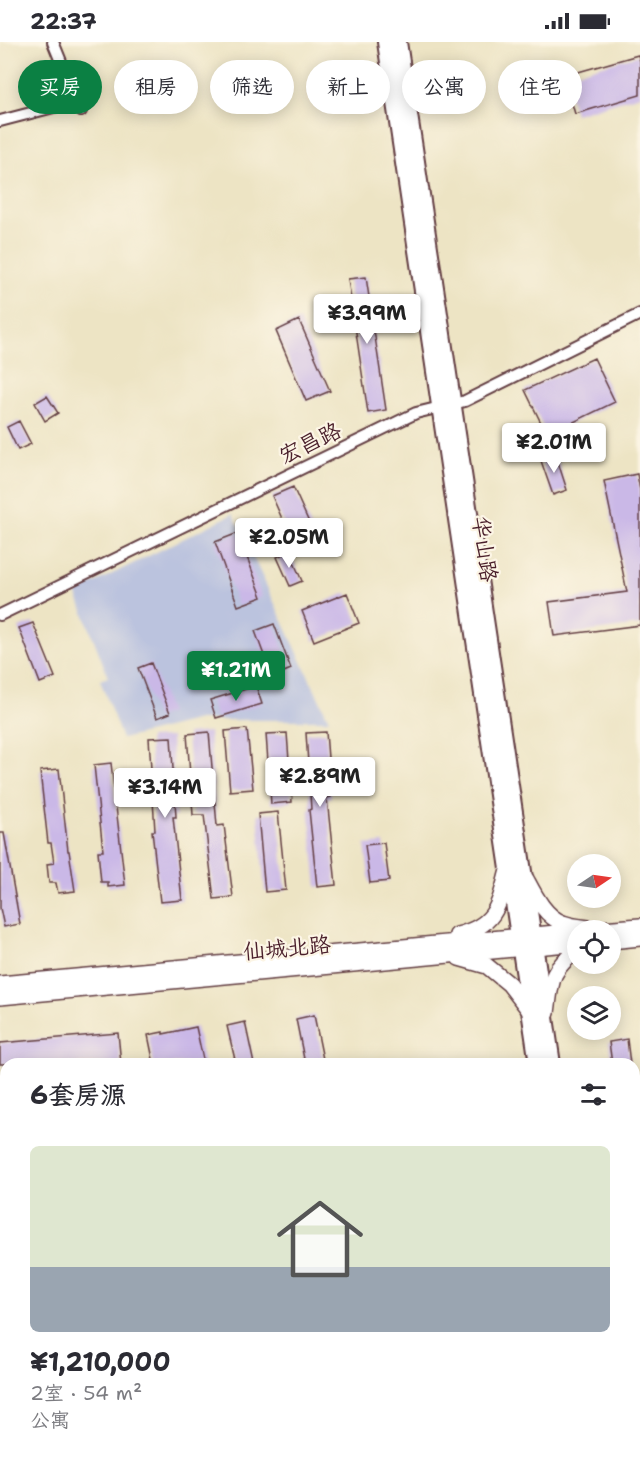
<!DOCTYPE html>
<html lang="zh">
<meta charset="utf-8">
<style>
body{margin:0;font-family:"Shantell Sans","LXGW WenKai TC",sans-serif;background:#f7f7f7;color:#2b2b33;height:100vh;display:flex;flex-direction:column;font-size:22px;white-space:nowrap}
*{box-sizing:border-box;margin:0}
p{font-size:20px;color:#7c7c81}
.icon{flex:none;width:33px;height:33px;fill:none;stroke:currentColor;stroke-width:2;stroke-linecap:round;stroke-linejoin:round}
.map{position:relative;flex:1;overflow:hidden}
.side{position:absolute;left:0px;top:1016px;width:640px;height:404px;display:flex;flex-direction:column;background:#fff;border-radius:18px 18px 0 0;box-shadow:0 3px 15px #0003}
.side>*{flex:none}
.hud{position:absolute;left:18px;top:18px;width:604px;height:54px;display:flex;gap:12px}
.needle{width:39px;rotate:77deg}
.buttons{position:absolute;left:567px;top:812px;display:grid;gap:12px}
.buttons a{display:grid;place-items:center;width:54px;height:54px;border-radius:50%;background:#fff;box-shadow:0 3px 15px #0003;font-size:30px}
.price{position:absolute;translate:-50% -51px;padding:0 14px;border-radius:6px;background:#fff;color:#222;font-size:20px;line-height:39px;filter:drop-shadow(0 2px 3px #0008)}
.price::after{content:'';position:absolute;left:50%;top:36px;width:18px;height:14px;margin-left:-9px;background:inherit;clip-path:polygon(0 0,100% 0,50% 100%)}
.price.on{background:#0b8043;color:#fff}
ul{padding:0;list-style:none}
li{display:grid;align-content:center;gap:12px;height:318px;padding:0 30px}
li+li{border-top:2px solid #e1e1e2}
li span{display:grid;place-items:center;height:186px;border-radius:9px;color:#555}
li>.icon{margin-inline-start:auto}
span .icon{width:108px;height:108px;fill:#fffc;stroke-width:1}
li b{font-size:26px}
h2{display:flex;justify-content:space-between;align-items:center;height:72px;padding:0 30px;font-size:26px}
.pill{padding:0 21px;border-radius:27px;background:#fff;box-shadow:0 3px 15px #0003;font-size:21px;line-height:54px}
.pill.on{background:#0b8043;color:#fff}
.status{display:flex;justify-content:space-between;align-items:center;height:42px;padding:0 30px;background:#fff;direction:ltr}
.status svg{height:16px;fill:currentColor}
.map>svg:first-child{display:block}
.industrial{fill:#bbc3de}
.building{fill:#cab8e7}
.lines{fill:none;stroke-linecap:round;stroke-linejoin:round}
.minor-casing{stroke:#623d42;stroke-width:14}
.tertiary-casing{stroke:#623d42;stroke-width:15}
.secondary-casing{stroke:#623d42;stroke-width:18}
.primary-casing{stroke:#623d42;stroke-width:20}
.minor{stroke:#fff;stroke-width:10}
.tertiary{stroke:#fff;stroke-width:12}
.secondary{stroke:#fff;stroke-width:15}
.primary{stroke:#fff;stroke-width:16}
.labels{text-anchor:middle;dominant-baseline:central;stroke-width:4.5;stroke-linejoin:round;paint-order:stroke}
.street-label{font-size:22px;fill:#4a1f2b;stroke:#fcf5e5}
</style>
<div class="status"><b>22:37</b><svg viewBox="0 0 49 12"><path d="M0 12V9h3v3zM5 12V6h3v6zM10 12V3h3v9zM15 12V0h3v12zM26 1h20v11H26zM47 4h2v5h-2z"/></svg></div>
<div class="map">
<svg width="640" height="1418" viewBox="0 0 640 1418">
<rect width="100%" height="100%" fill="#fcf5e5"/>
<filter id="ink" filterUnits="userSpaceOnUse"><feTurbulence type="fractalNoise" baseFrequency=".0167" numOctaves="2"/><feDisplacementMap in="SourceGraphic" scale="12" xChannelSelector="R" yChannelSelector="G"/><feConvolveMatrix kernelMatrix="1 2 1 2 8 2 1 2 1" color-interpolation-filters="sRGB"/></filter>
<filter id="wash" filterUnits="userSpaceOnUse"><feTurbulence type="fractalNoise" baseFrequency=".008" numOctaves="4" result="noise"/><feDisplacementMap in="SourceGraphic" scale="24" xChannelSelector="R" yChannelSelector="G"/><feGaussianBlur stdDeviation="1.35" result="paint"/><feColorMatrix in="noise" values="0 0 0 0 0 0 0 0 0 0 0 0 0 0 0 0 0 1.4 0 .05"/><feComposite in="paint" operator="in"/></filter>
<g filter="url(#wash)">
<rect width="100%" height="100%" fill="#ede4c4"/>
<path class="industrial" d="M233 472 329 678H199L122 697 100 638 108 635 76 550Z"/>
<g id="blocks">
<path class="building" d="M638 13 640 19V53L575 72 564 34Z
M366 235 386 368 368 371 348 237Z
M299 278 330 349 306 359 276 289Z
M594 316 615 360 547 393 525 348Z
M47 354 58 371 45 379 35 361Z
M19 379 31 402 18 408 7 385Z
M555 411 567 448 553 453 540 416Z
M637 432 640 448V583L554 594 549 560 627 550 604 439Z
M293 445 316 496 295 506 272 454Z
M238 491 262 555 238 564 215 500Z
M289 509 302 539 290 544 277 515Z
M347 551 359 581 314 599 302 569Z
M33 581 55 635 40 641 19 586Z
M274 582 291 627 272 635 255 589Z
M151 621 170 671 157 676 138 626Z
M256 644 262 662 216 676 210 658Z
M247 687 253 747 230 749 225 689Z
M209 690 217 784 224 783 233 855 214 857 204 773H193L187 692Z
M326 690 331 755 327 756 336 843 317 845 309 768 311 767 306 691Z
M287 691 292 760 271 762 266 692Z
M171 695 176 775H173L182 858 160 860 152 789H155L149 696Z
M111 721 125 843 108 845V840H101L98 809H103L94 723Z
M59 727 68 809H69L75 849 58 851 56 841H49L47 822 54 821 51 801H48L40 729Z
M278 770 286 848 265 850 258 772Z
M0 791H4L20 882 4 885 0 866Z
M384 801 389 839 370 841 365 803Z
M314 973 324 1022H305L296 977Z
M245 980 254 1022H236L227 984Z
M196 985 204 1022H154L148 993 163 990V992Z
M118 991 121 1022H0V1001Z
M627 997 630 1022H612L609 1000Z"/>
</g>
</g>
<g filter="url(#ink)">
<use href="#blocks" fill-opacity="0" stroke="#623d42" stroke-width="1.5"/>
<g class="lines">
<defs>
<path id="minor" d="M53 0 81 69
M0 79 77 59
M0 573 416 371 465 359 640 272"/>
<path id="tertiary" d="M0 1408 3 1418
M250 1418 276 1413"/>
<path id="secondary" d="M526 837C534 852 545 875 563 881 573 885 585 885 596 887
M589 888 640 884
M457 893C496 884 499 863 508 828
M610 899 640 896
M459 916 487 924 509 942 529 968
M0 942 578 889
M0 955 578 901
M547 971C551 940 550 927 578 908"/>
<path id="primary" d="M386 0 538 1022
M398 0 552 1022
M598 1413 599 1418"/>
</defs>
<use href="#minor" class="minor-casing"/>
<use href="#tertiary" class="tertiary-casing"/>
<use href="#secondary" class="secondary-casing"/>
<use href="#primary" class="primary-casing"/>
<use href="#minor" class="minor"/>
<use href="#tertiary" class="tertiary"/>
<use href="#secondary" class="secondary"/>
<use href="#primary" class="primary"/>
</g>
</g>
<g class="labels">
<g class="street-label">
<text transform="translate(310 401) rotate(-26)">宏昌路</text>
<text transform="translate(485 507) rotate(82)">华山路</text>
<text transform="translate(287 906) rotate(-5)">仙城北路</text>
</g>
</g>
</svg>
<div class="buttons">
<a><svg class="needle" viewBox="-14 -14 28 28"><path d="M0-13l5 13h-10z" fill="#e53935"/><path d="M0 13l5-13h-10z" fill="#7c7c81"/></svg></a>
<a><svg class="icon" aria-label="locate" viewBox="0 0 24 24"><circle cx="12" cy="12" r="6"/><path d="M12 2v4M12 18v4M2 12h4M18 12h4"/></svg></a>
<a><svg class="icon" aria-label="layers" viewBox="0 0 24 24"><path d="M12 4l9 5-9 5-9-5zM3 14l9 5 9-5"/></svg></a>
</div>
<b class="price" style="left:367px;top:303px">¥3.99M</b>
<b class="price" style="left:554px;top:432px">¥2.01M</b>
<b class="price" style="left:289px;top:527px">¥2.05M</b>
<b class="price on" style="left:236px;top:660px">¥1.21M</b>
<b class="price" style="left:320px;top:766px">¥2.89M</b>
<b class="price" style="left:165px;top:777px">¥3.14M</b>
<div class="hud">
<a class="pill on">买房</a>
<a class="pill">租房</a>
<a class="pill">筛选</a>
<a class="pill">新上</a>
<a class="pill">公寓</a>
<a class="pill">住宅</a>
</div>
<section class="side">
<h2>6套房源<svg class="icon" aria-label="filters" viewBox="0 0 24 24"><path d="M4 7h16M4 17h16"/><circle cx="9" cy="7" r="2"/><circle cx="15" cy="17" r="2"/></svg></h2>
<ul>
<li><span style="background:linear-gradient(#dfe7d0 65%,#9aa5b1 0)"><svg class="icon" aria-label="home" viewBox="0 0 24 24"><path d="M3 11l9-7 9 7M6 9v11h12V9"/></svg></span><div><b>¥1,210,000</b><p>2室 · 54 m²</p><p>公寓</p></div></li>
</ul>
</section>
</div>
